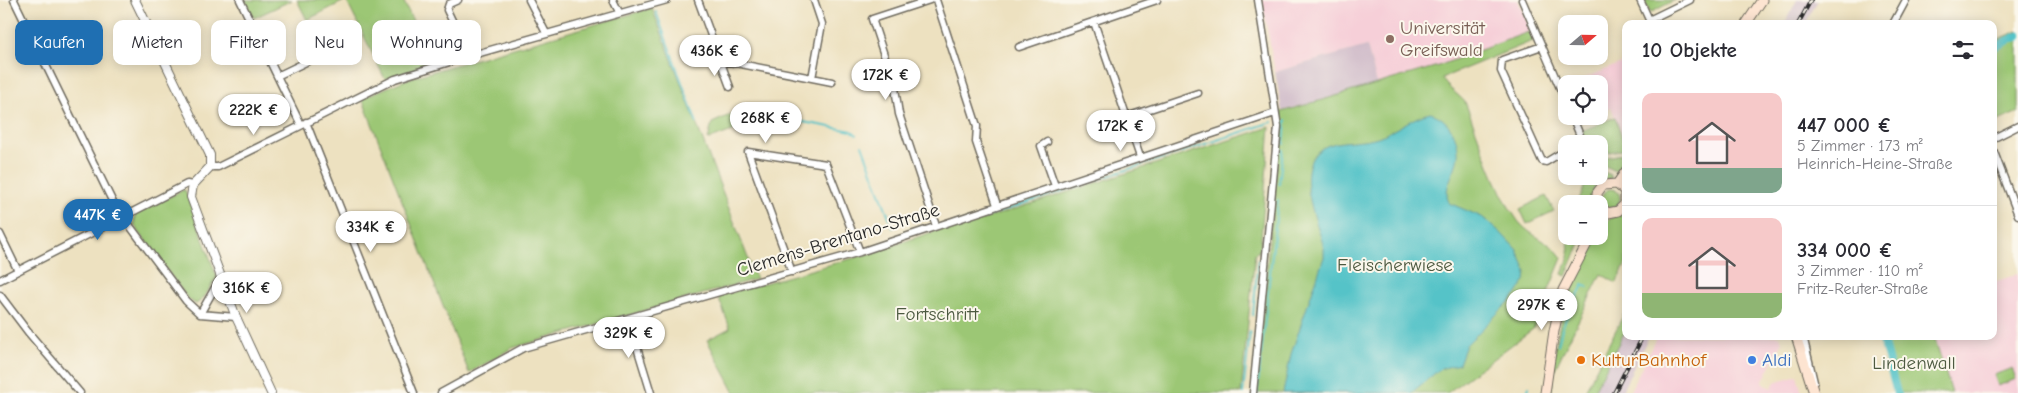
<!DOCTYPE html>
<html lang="de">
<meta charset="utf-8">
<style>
body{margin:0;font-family:"Comic Neue",sans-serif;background:#f7f7f7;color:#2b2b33;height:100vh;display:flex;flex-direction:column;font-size:19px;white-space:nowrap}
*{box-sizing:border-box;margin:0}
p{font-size:16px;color:#7c7c81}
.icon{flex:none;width:28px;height:28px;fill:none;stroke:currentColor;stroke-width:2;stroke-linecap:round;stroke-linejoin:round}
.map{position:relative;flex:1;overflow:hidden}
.details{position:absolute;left:1622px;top:20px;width:375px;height:320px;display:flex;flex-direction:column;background:#fff;border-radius:10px;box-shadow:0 2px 12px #0003}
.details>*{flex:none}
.top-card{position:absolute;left:15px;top:20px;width:475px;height:45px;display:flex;gap:10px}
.needle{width:32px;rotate:70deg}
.fabs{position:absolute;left:1558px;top:15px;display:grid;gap:10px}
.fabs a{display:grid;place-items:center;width:50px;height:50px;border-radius:10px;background:#fff;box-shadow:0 2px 12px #0003;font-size:25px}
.price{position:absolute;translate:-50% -42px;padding:0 11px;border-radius:18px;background:#fff;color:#222;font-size:16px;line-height:32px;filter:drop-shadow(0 1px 2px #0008)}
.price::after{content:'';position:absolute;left:50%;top:30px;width:15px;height:11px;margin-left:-8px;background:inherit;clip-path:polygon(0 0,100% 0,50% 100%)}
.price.on{background:#1f6fb2;color:#fff}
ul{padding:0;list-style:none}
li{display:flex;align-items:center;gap:15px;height:125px;padding:0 20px}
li+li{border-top:1px solid #e1e1e2}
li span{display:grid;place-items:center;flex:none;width:140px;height:100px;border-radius:10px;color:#555}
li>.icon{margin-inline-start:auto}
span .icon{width:60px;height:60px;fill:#fffc;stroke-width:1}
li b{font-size:21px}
h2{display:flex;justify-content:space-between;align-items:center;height:60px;padding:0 20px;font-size:21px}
.pill{padding:0 18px;border-radius:10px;background:#fff;box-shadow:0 2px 12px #0003;font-size:18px;line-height:45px}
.pill.on{background:#1f6fb2;color:#fff}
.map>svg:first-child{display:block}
.built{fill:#f6cfd8}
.industrial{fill:#d1bdca}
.green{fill:#9cc774;stroke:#647950}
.water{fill:#55c3c8;stroke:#40777a}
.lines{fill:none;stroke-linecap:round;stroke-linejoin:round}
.stream{stroke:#55c3c8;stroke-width:2}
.canal{stroke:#55c3c8;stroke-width:8}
.minor-casing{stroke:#6f6b5f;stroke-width:9}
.tertiary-casing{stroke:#6f6b5f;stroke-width:10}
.secondary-casing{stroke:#6f6b5f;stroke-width:11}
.minor{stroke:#fff;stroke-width:6}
.tertiary{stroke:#fff;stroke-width:8}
.secondary{stroke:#fde4d1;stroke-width:9}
.rail-casing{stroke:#2b2b2b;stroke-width:4}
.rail{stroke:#fbf7ec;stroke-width:2;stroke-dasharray:5.5;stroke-linecap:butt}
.education-dot{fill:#8d6e63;stroke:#fbf7ec;stroke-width:2}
.food-dot{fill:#e8710a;stroke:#fbf7ec;stroke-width:2}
.shop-dot{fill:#3f7fe0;stroke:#fbf7ec;stroke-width:2}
.labels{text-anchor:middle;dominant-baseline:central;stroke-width:4;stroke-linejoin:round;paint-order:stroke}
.education-label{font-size:19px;fill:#785e54;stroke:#fbf7ec;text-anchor:start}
.street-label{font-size:19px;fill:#2b2b2b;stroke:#fbf7ec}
.park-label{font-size:19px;fill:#4d5a41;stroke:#fbf7ec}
.food-label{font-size:19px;fill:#c56008;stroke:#fbf7ec;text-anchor:start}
.shop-label{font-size:19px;fill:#366cbe;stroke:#fbf7ec;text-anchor:start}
</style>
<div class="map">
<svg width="2018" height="393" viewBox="0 0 2018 393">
<rect width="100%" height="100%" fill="#fbf7ec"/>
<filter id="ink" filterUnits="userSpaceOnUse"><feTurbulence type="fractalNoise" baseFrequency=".02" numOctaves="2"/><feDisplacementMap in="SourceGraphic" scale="10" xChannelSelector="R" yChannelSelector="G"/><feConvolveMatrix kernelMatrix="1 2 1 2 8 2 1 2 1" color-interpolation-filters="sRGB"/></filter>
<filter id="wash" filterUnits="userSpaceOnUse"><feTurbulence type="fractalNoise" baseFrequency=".0096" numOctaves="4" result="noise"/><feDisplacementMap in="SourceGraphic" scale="20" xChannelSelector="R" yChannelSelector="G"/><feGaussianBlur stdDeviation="1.12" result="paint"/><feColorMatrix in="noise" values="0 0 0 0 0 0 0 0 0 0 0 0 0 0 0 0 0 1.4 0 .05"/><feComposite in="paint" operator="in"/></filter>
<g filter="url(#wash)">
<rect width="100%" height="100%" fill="#ede1c0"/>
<path class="built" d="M1262 0H1518L1531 31 1438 66 1377 84 1367 46 1275 72Z
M1626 61V144L1611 107 1599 111V84H1588L1585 78Z
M2018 274V393H1952L1934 336H1994V282Z
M1657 336H1780L1782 343 1762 383 1771 388 1775 382 1797 375 1802 393H1629Z"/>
<path class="industrial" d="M1797 0H1818L1805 24H1784Z
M1367 46 1377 84 1282 111 1275 72Z
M1626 329V336H1649L1621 393H1593Z"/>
<path class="green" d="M245 0H292L254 18Z
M297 0H403L433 63 385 79 346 0 307 20Z
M1644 0H1675L1650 13Z
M652 8 756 279 512 348 469 373 362 98 410 78Z
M1531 31 1535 40 1442 78C1445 86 1458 94 1465 102 1481 141 1493 186 1518 221 1530 237 1552 241 1562 258L1533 329 1447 393H1255L1281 112 1438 66Z
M2018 31V112L1994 123V41Z
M734 113 740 128 708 140 712 123Z
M1615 117 1626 149 1599 154V144H1588L1582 131Z
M1270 127 1260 251 1255 253 1241 393H735L707 340 730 328 718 296 868 254 973 218 975 222Z
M1626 153V160L1616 171 1599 163 1602 158Z
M1599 170 1611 175V179C1595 177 1591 191 1592 204H1576L1582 194 1587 176H1599Z
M1602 198a9 9 0 1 1 18 0a9 9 0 1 1-18 0Z
M183 190H185L217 277 203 299 196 304 188 299 134 225 135 214Z
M1546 196 1554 211 1527 224 1520 209Z
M1620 215H1626V264L1616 283 1601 274 1554 371 1551 393H1549C1557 339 1562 280 1597 236 1606 225 1602 220 1620 215Z
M1568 236H1583L1566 276 1562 274 1569 257Z
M1626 310V329L1593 393H1584Z
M1879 336H1934L1952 393H1895Z
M2012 368 2016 379 1998 386 1994 375Z"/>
<path class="water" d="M1430 113C1439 115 1446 121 1451 129 1472 165 1439 178 1449 203L1482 217 1500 232 1517 250 1526 271 1525 281 1516 295 1466 345 1459 364 1440 369 1411 393H1283L1291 354 1324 257V248C1317 220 1288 160 1329 145 1344 140 1362 142 1378 137 1396 131 1412 117 1430 113Z"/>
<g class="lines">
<path class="stream" d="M656 12 697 123
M754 113 852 131 857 135
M1284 144 1286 120
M862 145 893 228
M1279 184 1283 150
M977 219 1272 122
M1253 315 1258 260
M1558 345 1563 325 1583 285 1588 287
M1243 393 1250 331
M1257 393 1278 200
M1527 393 1529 387"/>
<path class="canal" d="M1994 47 2018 36
M1882 336 1897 393"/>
</g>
</g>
<g filter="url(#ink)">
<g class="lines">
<defs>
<path id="minor" d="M14 0 120 217 127 222 186 301 200 314 236 317
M240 0 301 125
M458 0 449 4 447 10 469 56
M529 0 546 33
M613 0 619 12
M698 0 720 60 812 78 822 24 814 0
M930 0 872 19 895 88 899 114 936 226
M936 0 977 126 976 142 997 205
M1522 0 1566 102
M1640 0 1651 24
M1649 20 1690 0
M1094 22 1140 157
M1893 24 1906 0
M326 28 335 48
M1542 46 1502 60 1501 71 1542 161 1546 162 1566 150
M1019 47 1157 0
M720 60 730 87
M277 76 335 48 337 54
M812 78 832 82
M1572 116 1581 138V141L1578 144
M1126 117 1198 93
M306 122 414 393
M1994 138 2018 126
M1047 142 1041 146 1055 186
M1994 152 2018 215
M210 167H218L395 79 469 56 667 0
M0 234 18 271
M792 272 748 152 826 164 860 252
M0 280 187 184 193 185
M0 295 28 332 80 393
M200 314 221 277
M628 318 651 393
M1803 336 1814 382
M441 393 523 348 860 252 1275 113
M1253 393 1278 127 1258 0"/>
<path id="tertiary" d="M135 0 210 155V167L193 185 191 197 236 317 271 393"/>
<path id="secondary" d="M1746 24 1762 0
M1617 184 1626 171
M1597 204V193L1603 185 1617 184 1625 191V204L1618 211 1608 213 1599 206
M1599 220 1603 211
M1796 336 1814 393
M1545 393 1554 331 1563 290 1591 236"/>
</defs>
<use href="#minor" class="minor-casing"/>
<use href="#tertiary" class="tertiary-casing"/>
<use href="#secondary" class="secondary-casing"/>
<use href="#minor" class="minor"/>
<use href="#tertiary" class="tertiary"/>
<use href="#secondary" class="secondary"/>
<defs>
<path id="rail" d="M1798 24 1811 0
M1614 393 1643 336"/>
</defs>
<use href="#rail" class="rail-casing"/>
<use href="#rail" class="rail"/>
</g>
</g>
<circle class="education-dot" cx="1390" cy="39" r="5"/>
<circle class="food-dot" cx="1581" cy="360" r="5"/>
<circle class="shop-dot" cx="1752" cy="360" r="5"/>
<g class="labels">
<g class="education-label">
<text x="1400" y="28">Universität<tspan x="1400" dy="22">Greifswald</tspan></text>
</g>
<g class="street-label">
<text transform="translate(838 240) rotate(-17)">Clemens-Brentano-Straße</text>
</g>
<g class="park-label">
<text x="1395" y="265">Fleischerwiese</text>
<text x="937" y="314">Fortschritt</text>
<text x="1914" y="363">Lindenwall</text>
</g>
<g class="food-label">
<text x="1591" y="360">KulturBahnhof</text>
</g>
<g class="shop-label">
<text x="1762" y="360">Aldi</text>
</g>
</g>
</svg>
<div class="fabs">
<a><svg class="needle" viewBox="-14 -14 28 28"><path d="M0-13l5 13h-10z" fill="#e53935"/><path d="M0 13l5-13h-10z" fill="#7c7c81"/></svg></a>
<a><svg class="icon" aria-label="locate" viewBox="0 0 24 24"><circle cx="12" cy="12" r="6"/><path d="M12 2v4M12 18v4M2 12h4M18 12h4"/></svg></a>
<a>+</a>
<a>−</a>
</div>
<b class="price" style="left:715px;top:77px">436K €</b>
<b class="price" style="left:886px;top:101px">172K €</b>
<b class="price" style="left:254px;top:136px">222K €</b>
<b class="price" style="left:766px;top:144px">268K €</b>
<b class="price" style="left:1121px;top:152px">172K €</b>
<b class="price on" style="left:98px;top:241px">447K €</b>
<b class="price" style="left:371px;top:253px">334K €</b>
<b class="price" style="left:247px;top:314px">316K €</b>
<b class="price" style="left:1542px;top:331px">297K €</b>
<b class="price" style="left:629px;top:359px">329K €</b>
<div class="top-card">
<a class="pill on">Kaufen</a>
<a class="pill">Mieten</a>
<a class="pill">Filter</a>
<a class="pill">Neu</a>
<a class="pill">Wohnung</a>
</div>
<section class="details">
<h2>10 Objekte<svg class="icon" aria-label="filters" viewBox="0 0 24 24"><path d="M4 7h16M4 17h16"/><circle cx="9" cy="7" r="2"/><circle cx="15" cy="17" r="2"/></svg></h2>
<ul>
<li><span style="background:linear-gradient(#f6c9c9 75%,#7fa58c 0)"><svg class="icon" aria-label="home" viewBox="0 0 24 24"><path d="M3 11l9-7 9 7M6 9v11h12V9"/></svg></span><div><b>447 000 €</b><p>5 Zimmer · 173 m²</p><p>Heinrich-Heine-Straße</p></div></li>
<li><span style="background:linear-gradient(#f6c9c9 75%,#8fb573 0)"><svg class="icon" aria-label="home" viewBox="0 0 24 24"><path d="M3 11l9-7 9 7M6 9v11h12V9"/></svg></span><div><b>334 000 €</b><p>3 Zimmer · 110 m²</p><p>Fritz-Reuter-Straße</p></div></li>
</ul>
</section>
</div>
